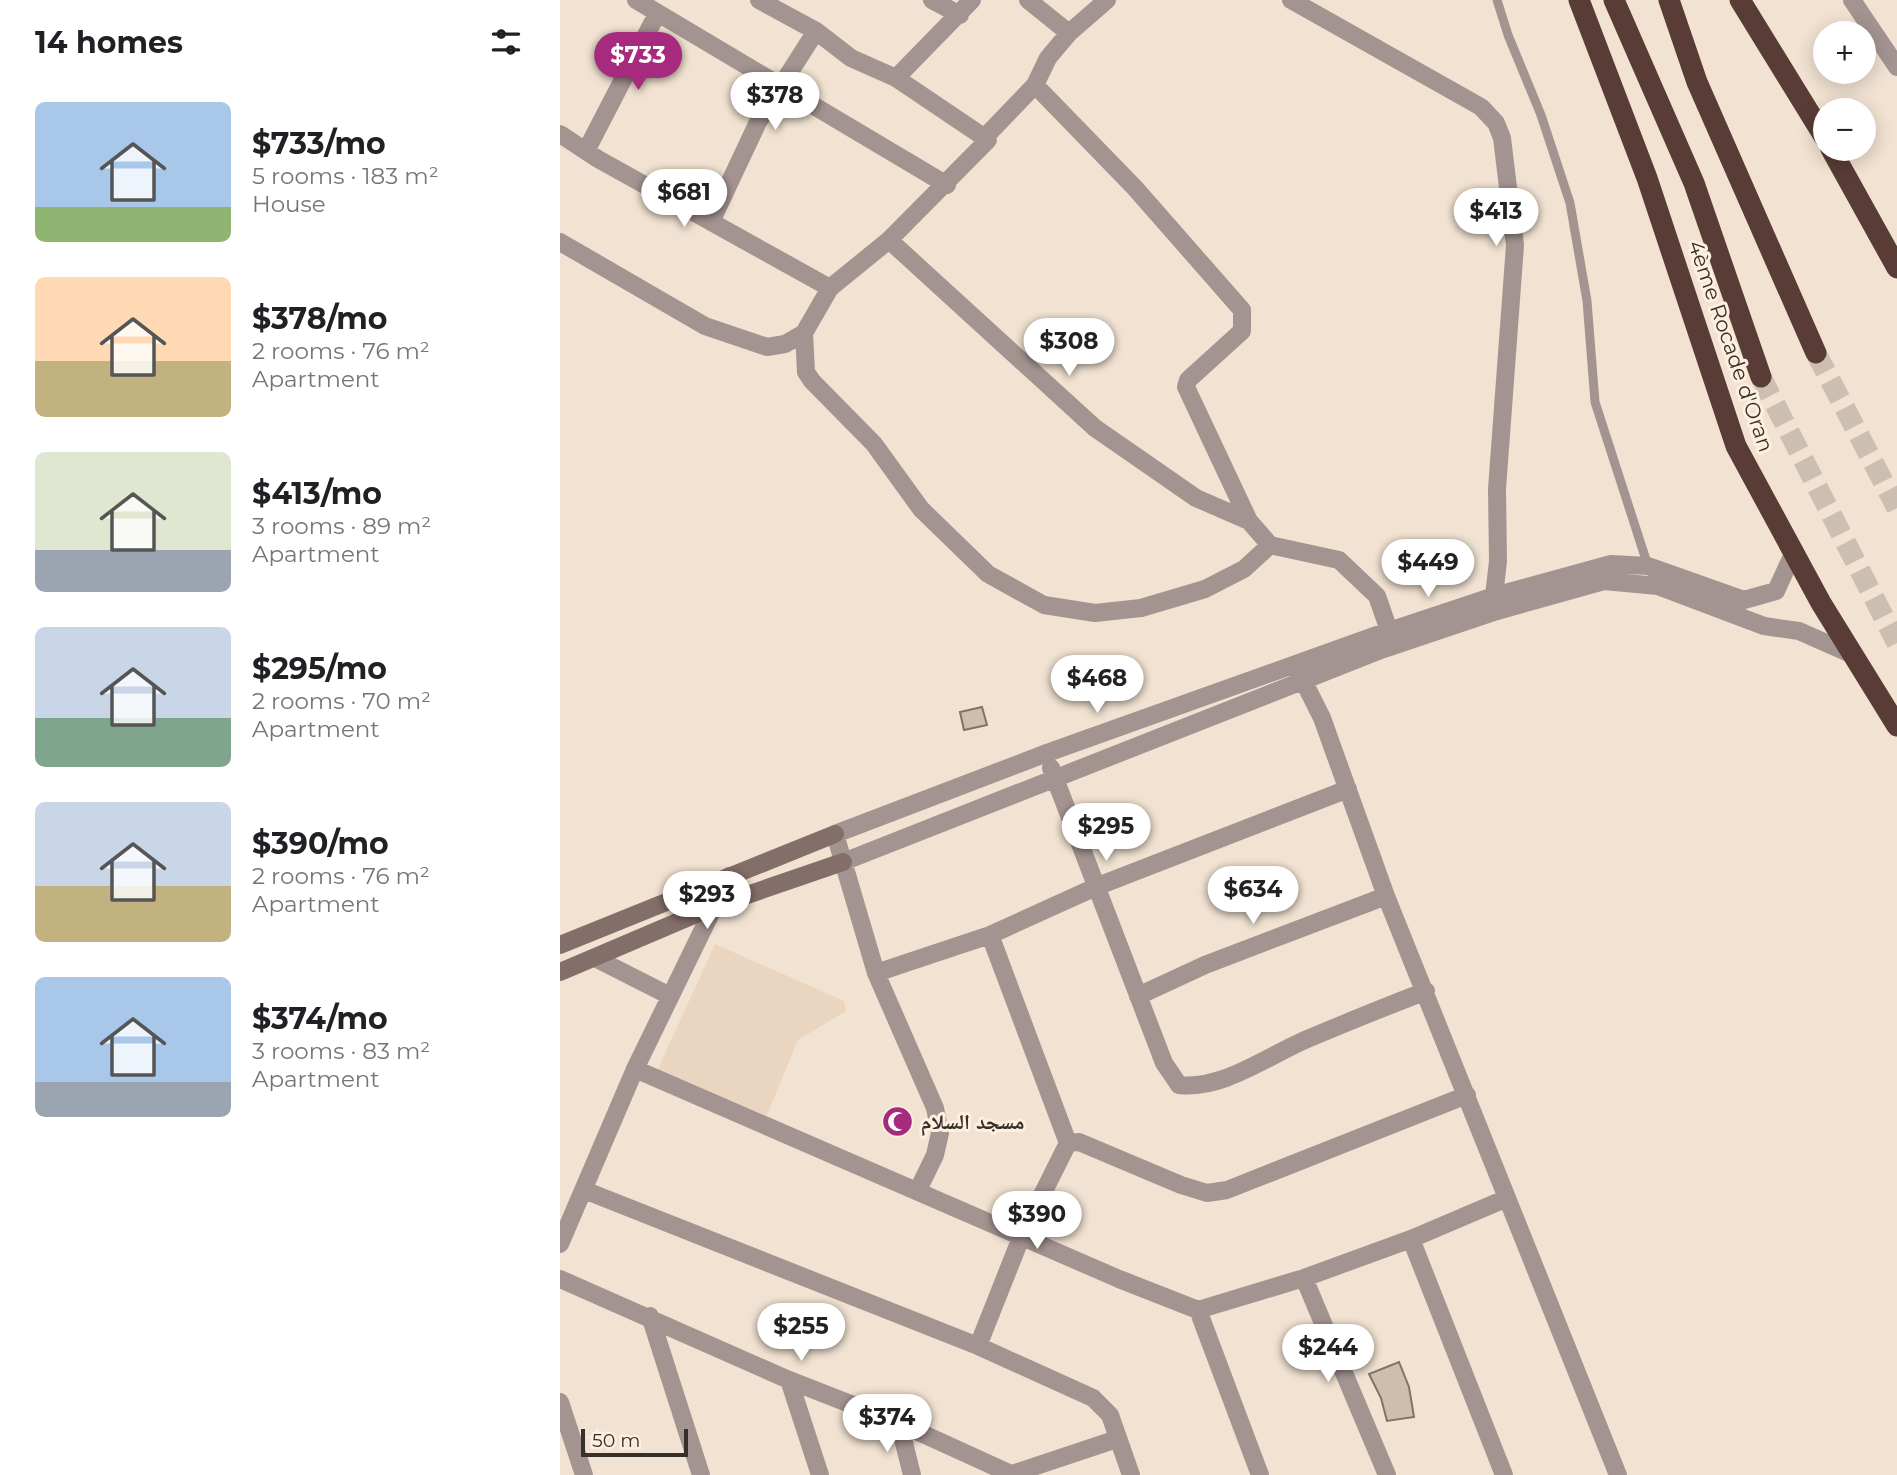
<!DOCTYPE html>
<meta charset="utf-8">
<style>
body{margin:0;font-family:Montserrat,"Noto Naskh Arabic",sans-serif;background:#f2f2f2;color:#202124;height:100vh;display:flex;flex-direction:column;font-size:26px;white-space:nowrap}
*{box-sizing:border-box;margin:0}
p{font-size:23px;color:#757577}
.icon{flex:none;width:38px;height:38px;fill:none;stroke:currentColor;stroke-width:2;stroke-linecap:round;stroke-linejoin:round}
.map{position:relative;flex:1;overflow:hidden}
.side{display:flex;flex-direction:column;background:#fff;width:560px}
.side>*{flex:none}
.buttons{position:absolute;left:1253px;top:21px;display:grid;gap:14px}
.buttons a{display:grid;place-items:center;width:63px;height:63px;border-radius:50%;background:#fff;box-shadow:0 4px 18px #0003;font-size:35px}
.scale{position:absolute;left:21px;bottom:18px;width:107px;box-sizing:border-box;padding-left:7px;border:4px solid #36302a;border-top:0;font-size:19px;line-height:24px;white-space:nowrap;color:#36302a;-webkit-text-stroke:5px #feefde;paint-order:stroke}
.price{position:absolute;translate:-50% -60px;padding:0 16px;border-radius:24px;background:#fff;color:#222;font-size:23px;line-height:46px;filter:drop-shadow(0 2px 4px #0008)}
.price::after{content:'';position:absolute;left:50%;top:42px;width:21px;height:16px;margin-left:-10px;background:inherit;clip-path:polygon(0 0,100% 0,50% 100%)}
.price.on{background:#a62b7f;color:#fff}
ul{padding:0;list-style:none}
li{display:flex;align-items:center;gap:21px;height:175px;padding:0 35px}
li span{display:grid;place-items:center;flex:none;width:196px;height:140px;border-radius:10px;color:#555}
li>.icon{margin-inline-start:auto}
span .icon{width:84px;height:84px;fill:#fffc;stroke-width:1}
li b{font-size:30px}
h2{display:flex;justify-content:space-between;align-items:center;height:84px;padding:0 35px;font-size:30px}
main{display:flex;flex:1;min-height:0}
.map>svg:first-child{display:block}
.built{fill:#ead6c0}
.building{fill:#cdbeae;stroke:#817465;stroke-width:2}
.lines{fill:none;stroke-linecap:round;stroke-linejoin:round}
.motorway-tunnel{stroke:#ccbeb0;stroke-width:21;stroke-dasharray:21 10;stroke-linecap:butt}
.service{stroke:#a49491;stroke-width:9}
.minor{stroke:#a49491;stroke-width:18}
.secondary{stroke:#846e69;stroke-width:18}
.motorway{stroke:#593c36;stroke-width:21}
.labels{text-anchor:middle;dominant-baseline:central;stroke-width:6;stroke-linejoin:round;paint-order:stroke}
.street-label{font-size:21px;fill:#36302a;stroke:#feefde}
.poi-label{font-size:21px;font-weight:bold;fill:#36302a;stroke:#feefde;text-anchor:start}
</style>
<main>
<section class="side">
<h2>14 homes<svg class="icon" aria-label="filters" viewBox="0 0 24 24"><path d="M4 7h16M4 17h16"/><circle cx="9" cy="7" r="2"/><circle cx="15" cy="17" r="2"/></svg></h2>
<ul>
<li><span style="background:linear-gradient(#a9c7e8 75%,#8fb573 0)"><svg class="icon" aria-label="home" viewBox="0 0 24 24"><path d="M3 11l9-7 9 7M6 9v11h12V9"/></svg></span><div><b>$733/mo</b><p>5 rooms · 183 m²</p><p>House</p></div></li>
<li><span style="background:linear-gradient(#ffd9b3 60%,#c2b280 0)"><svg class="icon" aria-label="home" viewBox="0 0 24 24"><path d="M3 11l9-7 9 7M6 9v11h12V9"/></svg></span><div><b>$378/mo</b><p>2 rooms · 76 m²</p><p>Apartment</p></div></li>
<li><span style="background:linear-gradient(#dfe7d0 70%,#9aa5b1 0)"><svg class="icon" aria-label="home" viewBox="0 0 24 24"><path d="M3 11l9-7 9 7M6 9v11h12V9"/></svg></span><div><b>$413/mo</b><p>3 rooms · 89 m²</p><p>Apartment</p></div></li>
<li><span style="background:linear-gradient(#c9d6e8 65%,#7fa58c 0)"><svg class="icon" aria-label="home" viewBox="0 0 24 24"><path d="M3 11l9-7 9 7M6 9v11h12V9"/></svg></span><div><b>$295/mo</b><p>2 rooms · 70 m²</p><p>Apartment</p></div></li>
<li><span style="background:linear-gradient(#c9d6e8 60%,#c2b280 0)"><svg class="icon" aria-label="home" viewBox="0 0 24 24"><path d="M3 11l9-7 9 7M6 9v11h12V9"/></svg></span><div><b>$390/mo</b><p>2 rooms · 76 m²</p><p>Apartment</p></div></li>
<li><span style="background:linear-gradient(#a9c7e8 75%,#9aa5b1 0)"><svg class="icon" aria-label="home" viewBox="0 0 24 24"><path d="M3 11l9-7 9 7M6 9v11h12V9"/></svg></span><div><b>$374/mo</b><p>3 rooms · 83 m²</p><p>Apartment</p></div></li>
</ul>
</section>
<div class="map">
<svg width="1337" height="1475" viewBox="0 0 1337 1475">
<rect width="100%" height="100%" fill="#f1e2d1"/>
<path class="built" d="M155 944 284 1001 286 1011 238 1040 206 1117 97 1071Z"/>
<path class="building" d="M422 707 427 725 404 730 400 712Z
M839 1362 849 1387 854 1417 827 1421 821 1398 809 1374Z"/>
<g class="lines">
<path class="motorway-tunnel" d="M1256 353 1337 508
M1201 377 1337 643"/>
<path class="service" d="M937 0 948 35 981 115 1010 203 1027 301 1035 402 1088 566"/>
<path class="minor" d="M76 0 387 185
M372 0 400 15
M468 0 509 33
M731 0 921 107 936 123 942 138 955 245 937 489 938 561 934 596
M1292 0 1337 67
M336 78 412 0
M475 85 575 188 682 310V331L628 380 626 387 689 521 710 545 779 560 817 596 833 642
M0 134 38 159 270 288
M425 137 475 85 488 58 509 33 547 0
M26 151 97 14
M151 222 198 122 256 31
M329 240 535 428 636 498 689 521
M0 242 145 326 207 347 225 344 244 333 270 288 329 240 428 140 336 78 291 58 256 31 199 0
M244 333 246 372 252 381 314 444 361 509 428 574 484 605 535 613 581 608 645 589 684 569 710 545
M739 672 762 718 826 896 1058 1475
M491 768 604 1063 619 1085C662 1090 706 1057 745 1040 785 1023 825 1007 866 991
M283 862 821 650 937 611 1044 581 1098 586 1204 626 1239 631 1291 654
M430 935 508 1143 519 1142 621 1185 647 1193 667 1190 907 1095
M35 958 110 996
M316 973 430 935 538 886 788 789
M578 996 645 965 826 896
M75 1069 559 1279 638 1310 744 1278 851 1239 945 1199
M24 1190 418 1346 533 1398 550 1415 571 1475
M358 1190 375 1155 380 1133 375 1108 316 973 275 834 487 753 814 636 934 596 1051 564 1088 566 1184 600 1216 591 1233 554
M851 1239 944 1475
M0 1244 75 1069 169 876
M744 1278 827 1475
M0 1279 229 1380 339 1423 453 1475
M638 1310 700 1475
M90 1316 141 1475
M418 1346 462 1235 508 1143
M229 1380 260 1475
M0 1402 24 1475
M339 1423 352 1475
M449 1475 557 1439"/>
<path class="secondary" d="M0 945 275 834
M0 972 155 906 283 862"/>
<path class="motorway" d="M1019 0 1087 178 1176 446 1261 603 1337 726
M1054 0 1134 183 1201 377
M1109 0 1137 82 1256 353
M1180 0 1265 138
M1271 149 1337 268"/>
</g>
<defs>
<symbol id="mosque-disc" viewBox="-11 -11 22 22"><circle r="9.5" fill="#a62b7f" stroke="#feefde"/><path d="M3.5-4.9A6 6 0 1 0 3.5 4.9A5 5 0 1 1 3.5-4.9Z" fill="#fff"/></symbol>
</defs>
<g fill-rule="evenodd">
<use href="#mosque-disc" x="320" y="1104" width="35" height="35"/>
</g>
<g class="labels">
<g class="street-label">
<text transform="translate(1171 346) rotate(71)">4ème Rocade d'Oran</text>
</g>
<g class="poi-label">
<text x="361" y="1121">مسجد السلام</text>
</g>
</g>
</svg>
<div class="buttons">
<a>+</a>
<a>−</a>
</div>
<div class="scale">50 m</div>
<b class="price on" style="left:78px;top:92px">$733</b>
<b class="price" style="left:215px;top:132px">$378</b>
<b class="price" style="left:124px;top:229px">$681</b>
<b class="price" style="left:936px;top:248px">$413</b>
<b class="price" style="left:509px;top:378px">$308</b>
<b class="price" style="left:868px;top:599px">$449</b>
<b class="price" style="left:537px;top:715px">$468</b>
<b class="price" style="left:546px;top:863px">$295</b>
<b class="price" style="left:693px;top:926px">$634</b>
<b class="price" style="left:147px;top:931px">$293</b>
<b class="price" style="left:477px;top:1251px">$390</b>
<b class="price" style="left:241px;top:1363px">$255</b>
<b class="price" style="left:768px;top:1384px">$244</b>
<b class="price" style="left:327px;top:1454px">$374</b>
</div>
</main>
